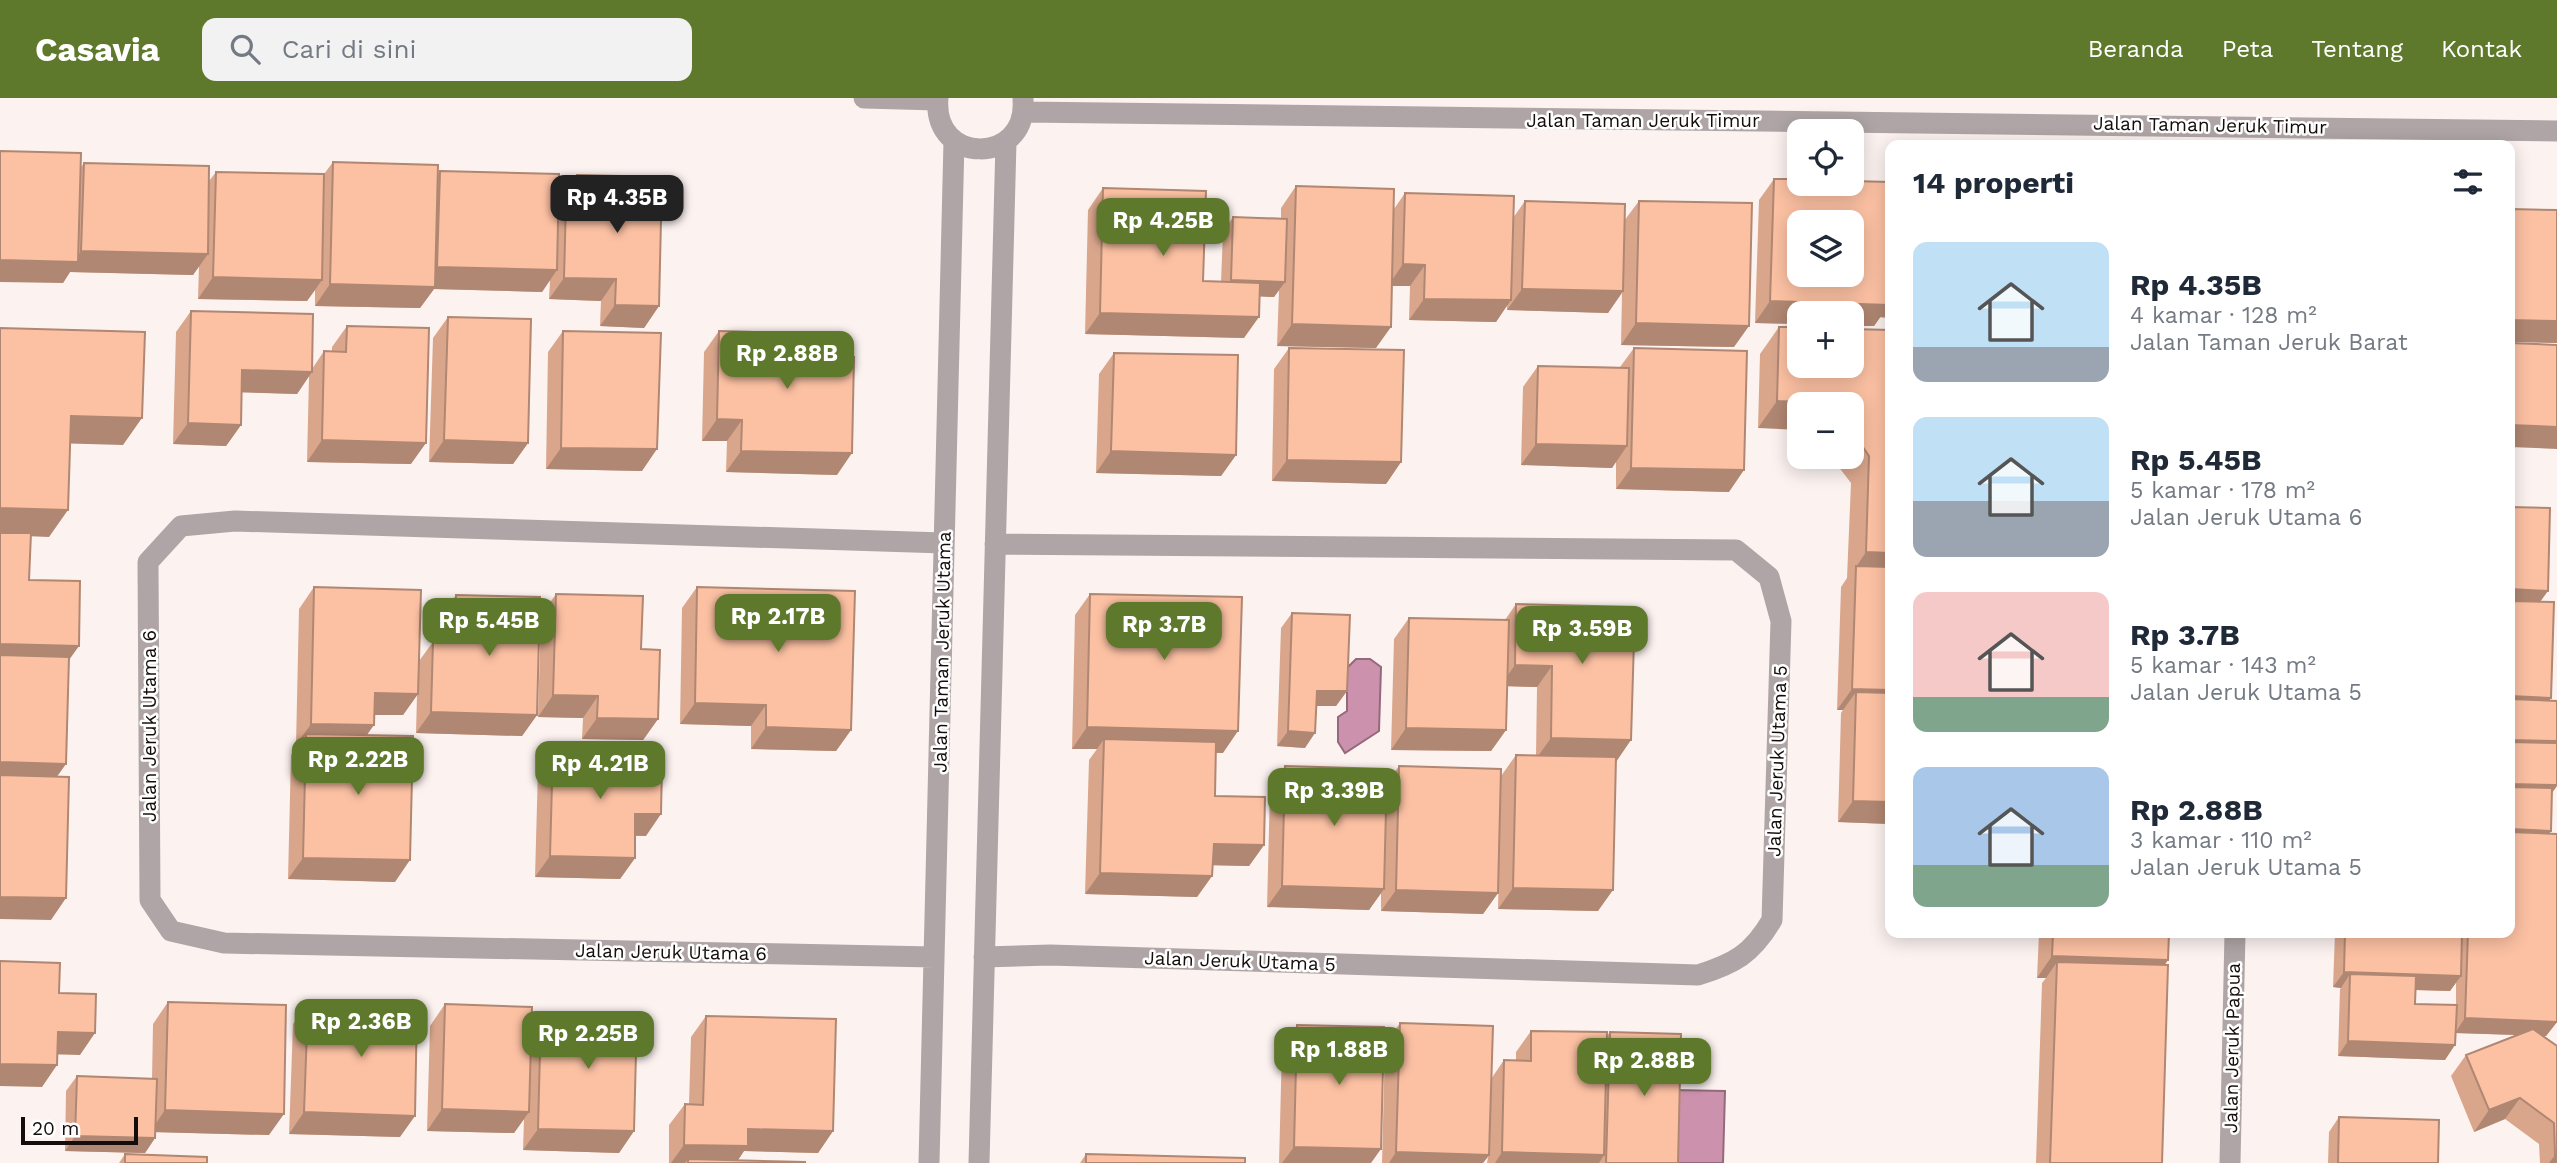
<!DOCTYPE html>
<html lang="id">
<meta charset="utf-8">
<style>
body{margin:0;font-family:"Work Sans",sans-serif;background:#f2f2f3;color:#1f2937;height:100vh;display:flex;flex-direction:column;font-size:26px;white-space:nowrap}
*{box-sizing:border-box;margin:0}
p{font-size:23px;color:#747a83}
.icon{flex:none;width:38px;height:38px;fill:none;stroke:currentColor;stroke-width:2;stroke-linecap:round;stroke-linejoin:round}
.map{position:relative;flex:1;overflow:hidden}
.sheet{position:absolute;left:1885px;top:42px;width:630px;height:798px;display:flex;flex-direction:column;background:#fff;border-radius:14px;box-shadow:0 4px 18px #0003}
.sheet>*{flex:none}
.controls{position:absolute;left:1787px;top:21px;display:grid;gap:14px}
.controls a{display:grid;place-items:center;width:77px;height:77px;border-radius:14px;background:#fff;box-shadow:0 4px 18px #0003;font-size:35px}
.scale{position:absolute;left:21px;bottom:18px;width:117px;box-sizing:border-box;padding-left:7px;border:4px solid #140d0c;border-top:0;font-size:19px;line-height:24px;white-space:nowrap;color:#140d0c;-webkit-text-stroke:5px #fff;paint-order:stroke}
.price{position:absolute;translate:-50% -60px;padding:0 16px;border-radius:14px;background:#5f792c;color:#fff;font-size:23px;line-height:46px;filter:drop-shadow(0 2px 4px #0008)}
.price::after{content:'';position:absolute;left:50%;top:42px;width:21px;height:16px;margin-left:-10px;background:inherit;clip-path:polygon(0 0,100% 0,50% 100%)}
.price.active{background:#222;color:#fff}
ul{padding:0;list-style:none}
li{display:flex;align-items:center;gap:21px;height:175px;padding:0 28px}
li span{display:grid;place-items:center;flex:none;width:196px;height:140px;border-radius:14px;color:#555}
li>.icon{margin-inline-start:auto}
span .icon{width:84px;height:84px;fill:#fffc;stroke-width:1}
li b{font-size:30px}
h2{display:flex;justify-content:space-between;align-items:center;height:84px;padding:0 28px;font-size:30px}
header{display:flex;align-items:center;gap:42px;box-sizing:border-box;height:98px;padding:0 35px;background:#5f792c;color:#fff}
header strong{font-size:33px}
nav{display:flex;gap:38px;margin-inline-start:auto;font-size:24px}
.search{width:490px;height:63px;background:#f2f2f3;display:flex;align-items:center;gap:18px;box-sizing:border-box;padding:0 24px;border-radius:14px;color:#747a83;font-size:26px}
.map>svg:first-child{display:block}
.water{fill:#cc91ac;stroke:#95697c;stroke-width:2}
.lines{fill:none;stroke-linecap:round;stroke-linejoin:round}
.minor{stroke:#afa5a6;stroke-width:21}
.wall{fill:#d9a68c;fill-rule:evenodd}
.shaded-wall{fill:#b08772}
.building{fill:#fcc1a3;stroke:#b08772;stroke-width:2;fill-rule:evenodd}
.labels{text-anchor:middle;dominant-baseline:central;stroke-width:5;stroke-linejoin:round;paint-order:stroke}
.street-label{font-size:19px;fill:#140d0c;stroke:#fff}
</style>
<header>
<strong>Casavia</strong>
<div class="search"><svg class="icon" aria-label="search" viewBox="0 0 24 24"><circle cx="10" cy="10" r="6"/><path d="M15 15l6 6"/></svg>Cari di sini</div>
<nav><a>Beranda</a><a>Peta</a><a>Tentang</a><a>Kontak</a></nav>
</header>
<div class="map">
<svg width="2557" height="1065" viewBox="0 0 2557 1065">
<rect width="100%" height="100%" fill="#fcf3f1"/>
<path class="water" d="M1356 561H1370L1381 569 1379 633 1345 655 1338 644V619L1347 613V570Z
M1674 992 1725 993 1723 1065H1672Z"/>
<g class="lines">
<path class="minor" d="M864 0 937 2
M938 0C932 68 1028 67 1023 2
M1024 14 2557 33
M934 859 224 845 171 833 150 802 148 464 181 428 235 423 944 445
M984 859 1050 857 1698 877C1734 866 1752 856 1772 822L1781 523 1769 479 1736 452 995 446
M929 1065 954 43
M979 1065 1006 44
M2230 1065 2235 835"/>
</g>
<path class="wall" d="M333 64 438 76 440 73 558 116 562 111V98L577 77 659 208 644 230 600 228 601 203 549 201 550 182 542 194 434 191 420 210 315 208V192L307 203 198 201 199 168 193 177 70 174 63 185 81 69 84 65 209 83 216 74 324 76Z
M1774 81 1890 84V220L1880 219 1874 228 1755 225 1759 102Z
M1296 88 1394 111 1405 95 1513 120 1525 103 1624 123 1639 103 1734 249 1621 247 1622 195 1608 215 1507 212V207L1496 224 1409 222 1410 188H1392L1376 250 1277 248 1279 192 1274 199 1260 198 1244 240 1085 236 1088 112 1103 90 1203 183 1221 184 1223 134 1233 119 1281 120V110Z
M191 213 312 271 324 253 332 254V249L347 228 411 366 307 364 309 278 297 296 242 294 241 327 226 348 173 346 176 234Z
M448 219 528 345 513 366 429 364 433 240Z
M1779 229 1890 232V726L1838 724 1841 615 1843 612H1837L1841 489 1847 480 1851 385 1831 359H1852V306H1799L1758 330 1760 256Z
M563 233 642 373 546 371 548 254Z
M719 233 836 259 837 377 726 374 727 343H702L704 254Z
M1289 250 1401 364 1386 386 1272 383 1274 271Z
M1634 250 1729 394 1616 391V363L1612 370 1521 367 1523 289 1538 268 1620 269Z
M1114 255 1236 357 1221 378 1096 375 1099 276Z
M314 489 419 563 433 544H440L441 519 456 497 537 617 522 638 416 635 417 597 403 617H374L367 637 395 784 288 781 291 657 298 647H296L299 511Z
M697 489 851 632 836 653 751 651V628L680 626 682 510Z
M556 496 658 621 643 642 582 641 583 620 538 619 541 517Z
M1090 496 1223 655H1216L1215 698 1264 747 1249 768 1213 767 1212 778 1197 799 1085 796 1089 662 1097 651H1072L1075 517Z
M2540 504 2551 600 2549 602 2552 695 2551 733 2549 735 2557 924 2546 938H2544L2557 948V1065H2540L2539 1046 2505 1021 2474 1034 2451 978 2466 957 2516 937 2456 935 2445 962 2338 958 2340 891 2341 890 2333 889 2335 835H2510ZM2456 884V907L2415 906V892L2450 893Z
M1516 506 1616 664 1598 813 1498 811 1501 678 1516 657H1536L1537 589 1507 588 1506 632 1491 653 1391 652 1394 541 1409 520 1505 522Z
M1292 515 1347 593 1336 608H1316L1305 650 1277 648 1281 530Z
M553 649 637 665 646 738H635V760L620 781 535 779 538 670Z
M1285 668 1387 685 1399 668 1498 795 1483 816 1381 813V795L1369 812 1267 809 1270 690Z
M2039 835H2169L2168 862 2164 867 2162 1065H2036L2042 885 2046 880H2037Z
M168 904 269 1037 155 1034V1040L145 1055 65 1053 66 993 77 978 152 981 153 926Z
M308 905 400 1039 289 1036 293 926Z
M445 906 531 928 541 914 634 1033 619 1055 523 1052 524 1021 514 1035 427 1033 430 928Z
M706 918 833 1033 818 1055 744 1053 738 1062 805 1065H669V1027L685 1006H689L691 939Z
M1400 925 1491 981 1504 962H1516V954L1531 933 1607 938 1610 934 1678 1065H1487L1488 1059 1483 1065H1382L1385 947Z
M1297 927 1371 1065H1279L1282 948Z
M2339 1019 2438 1065H2328L2329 1034Z
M125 1056 207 1065H119Z
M1086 1056 1245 1065H1080Z"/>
<path class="shaded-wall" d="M81 153 208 156 193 177 70 174 63 185 0 184V162L73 164Z
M1403 166 1425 167 1410 188H1388Z
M437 169 557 172 542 194 434 191 420 210 315 208 330 186 424 189Z
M213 179 322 182 307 203 198 201Z
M564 180 616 181 601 203 549 201Z
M1231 182 1285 184 1274 199 1221 197Z
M1522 191 1623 193 1608 215 1507 212Z
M1424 201 1511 202 1496 224 1409 222Z
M1770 203 1889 207 1874 228H1852V215H1799V226L1755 225Z
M1890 206V220L1880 219Z
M615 207 659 208 644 230 600 228Z
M1100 215 1259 219 1244 240 1085 236Z
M2510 222 2557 223V245L2510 244Z
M1636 225 1749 228 1734 249 1621 247Z
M1292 226 1391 229 1376 250 1277 248Z
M242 272 312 274 297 296 227 294Z
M1777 303 1831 305 1799 306V332L1758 330Z
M71 318 142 320 123 347 52 345Z
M717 321 742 322 727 343H702Z
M188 325 241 327 226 348 173 346Z
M2510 327 2557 329V351L2510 349Z
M322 342 426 345 411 366 307 364Z
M444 342 528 345 513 366 429 364Z
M1536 346 1627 348 1612 370 1521 367Z
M561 350 657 351 642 373 546 371Z
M741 353 852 355 837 377 726 374Z
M1111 353 1236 357 1221 378 1096 375Z
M1287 362 1401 364 1386 386 1272 383Z
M1631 370 1744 372 1729 394 1616 391Z
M0 410 68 412 49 439 0 437Z
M1866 454 1890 455V483L1856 469Z
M2510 491 2548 493 2537 508 2510 507Z
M0 546 79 548 64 569 0 567Z
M1515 567 1552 568 1537 589 1500 588Z
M1852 591 1890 592V614L1856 594 1843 612H1837Z
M1317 593H1347L1336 608H1307Z
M375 595 418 596 403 617H360Z
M553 597 598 598 583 620 538 619Z
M2510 598 2551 600 2541 615 2510 614Z
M695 605 766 607 751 628 680 626Z
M431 614 537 617 522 638 416 635Z
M597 620 658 621 643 642 582 641Z
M311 626 374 627 359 648 306 636 298 647H296Z
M766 629 851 632 836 653 751 651Z
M1087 629 1238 633 1223 655 1104 652V641L1097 651H1072Z
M1406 630 1506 632 1491 653 1391 652Z
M1288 633 1315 635 1305 650 1277 648Z
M1551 640 1631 642 1616 664 1536 661Z
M2510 642 2557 643V653L2510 657Z
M0 664 66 666 51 687 0 686Z
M2510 686 2557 687V688L2547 702 2510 701Z
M1853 703 1890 704V726L1838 724Z
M635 716H661L646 738 620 737Z
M2510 731 2551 733 2541 748 2510 747Z
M1214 746 1264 747 1249 768 1199 767Z
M550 758 635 760 620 781 535 779Z
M303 760 410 762 395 784 288 781Z
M1100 775 1212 778 1197 799 1085 796Z
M1282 788 1384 791 1369 812 1267 809Z
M1513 790 1613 792 1598 813 1498 811Z
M1396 792 1498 795 1483 816 1381 813Z
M0 799 66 800 51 822 0 821Z
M2052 858 2168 862 2153 884 2057 864 2046 880H2037Z
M2344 874 2461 878 2450 893 2350 890V876L2341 890 2333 889Z
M2465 920 2557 924 2546 938 2455 935Z
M58 934 95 935 80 957 43 956Z
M2348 943 2455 947 2445 962 2338 958Z
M0 966 57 967 42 989 0 988Z
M2520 1000 2505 1021 2474 1034 2489 1012Z
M442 1011 529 1014 514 1035 427 1033Z
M165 1012 284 1016 269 1037 150 1034Z
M304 1014 415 1018 400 1039 289 1036Z
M538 1031 634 1033 619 1055 523 1052Z
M748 1031 833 1033 818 1055 744 1053 736 1065 688 1061 685 1065H671L684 1047Z
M75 1038 155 1040 145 1055 65 1053Z
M1294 1049 1381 1051 1371 1065H1282Z
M1396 1054 1489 1057 1483 1065H1389Z
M1502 1054 1604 1057 1599 1065H1495Z
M2555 1057H2557V1065H2549Z"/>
<path class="building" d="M0 53 81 55 78 164 0 162Z
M333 64 438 67 435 189 330 186Z
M84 65 209 68 208 156 81 153Z
M440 73 559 76 557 172 437 169Z
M216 74 324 76 322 182 213 179Z
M577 77 662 79 659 208 615 207 616 181 564 180 566 104 577 105Z
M1774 81H1799V86H1852V83L1890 84 1889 207 1770 203ZM1799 124H1852V177H1799Z
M1296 88 1394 91 1391 229 1292 226Z
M1103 90 1206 93 1203 183 1260 185 1259 219 1100 215Z
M1405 95 1514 98 1511 202 1424 201 1425 167 1403 166Z
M1525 103 1625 106 1623 193 1522 191Z
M1639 103 1752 105 1749 228 1636 225Z
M2510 111 2557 112V223L2510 222Z
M1233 119 1287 121 1285 184 1231 182Z
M191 213 313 216 312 274 242 272 241 327 188 325Z
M448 219 531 221 528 345 444 342Z
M347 228 429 230 426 345 322 342 324 253 346 254Z
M1779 229H1799V268H1852V231L1890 232V455L1866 454 1869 358 1852 333V306L1777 303Z
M0 230 145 234 142 320 71 318 68 412 0 410Z
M563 233 661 235 657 351 561 350Z
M719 233 837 236 836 259H854L852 355 741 353 742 322 717 321Z
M2510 245 2557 247V329L2510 327Z
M1289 250 1404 252 1401 364 1287 362Z
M1634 250 1747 253 1744 372 1631 370Z
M1114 255 1238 257 1236 357 1111 353Z
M1538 268 1629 270 1627 348 1536 346Z
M2510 409 2550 410 2548 493 2510 491Z
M0 435H31L29 482 80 483 79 548 0 546Z
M1856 468 1890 469V592L1852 591Z
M314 489 421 492 418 596 375 595 374 627 311 626Z
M697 489 855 493 851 632 766 629V607L695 605Z
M556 496 643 498 641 551 660 552 658 621 597 620 598 598 553 597Z
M1090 496 1242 499 1238 633 1087 629Z
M456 497 540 499 537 617 431 614 433 544H455Z
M2510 503 2554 504 2551 600 2510 598Z
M1516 506 1635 509 1631 642 1551 640 1552 568 1515 567Z
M1292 515 1350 517 1347 593H1317L1315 635 1288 633Z
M1409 520 1509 522 1506 632 1406 630Z
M0 557 69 559 66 666 0 664Z
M1856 594 1890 595V704L1853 703Z
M2510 601 2557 603V643L2510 642Z
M306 636 413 638 410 762 303 760Z
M1104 641 1216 644 1215 698 1265 699 1264 747 1214 746 1212 778 1100 775Z
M2510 644 2557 645V687L2510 686Z
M553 649 637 651V665L662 666 661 716H635V760L550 758Z
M1516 657 1616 659 1613 792 1513 790Z
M1285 668 1387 671 1384 791 1282 788Z
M1399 668 1501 671 1498 795 1396 792Z
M0 677 69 679 66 800 0 799Z
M2510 689 2552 690 2551 733 2510 731Z
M2510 734 2557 736V924L2465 920 2468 835H2510Z
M2053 835H2169L2168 862 2052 858Z
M2345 835H2462L2461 878 2344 874Z
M0 863 60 865 59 895 96 896 95 935 58 934 57 967 0 966Z
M2057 864 2168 867 2162 1065H2050Z
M2350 876 2416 878 2415 906 2457 907 2455 947 2348 943Z
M168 904 286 907 284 1016 165 1012Z
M308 905 417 907 415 1018 304 1014Z
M445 906 532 909 529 1014 442 1011Z
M541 914 637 916 634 1033 538 1031Z
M706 918 836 921 833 1033 748 1031V1048L684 1047 685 1006 703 1007Z
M1400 925 1493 928 1489 1057 1396 1054Z
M1297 927 1384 929 1381 1051 1294 1049Z
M2533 931 2557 948V1057H2555L2554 1025 2520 1000 2489 1012 2466 957Z
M1531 933 1607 934 1604 1057 1502 1054 1504 962 1531 963Z
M1610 934 1681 936 1678 1065H1606Z
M77 978 157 981 155 1040 75 1038Z
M2339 1019 2439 1022 2438 1065H2338Z
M125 1056 207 1059V1065H125Z
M1086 1056 1245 1060V1065H1086Z
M688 1061 805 1064V1065H688Z"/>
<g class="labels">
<g class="street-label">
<text x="1643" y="22">Jalan Taman Jeruk Timur</text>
<text transform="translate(2210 27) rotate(1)">Jalan Taman Jeruk Timur</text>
<text transform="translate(942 554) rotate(-89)">Jalan Taman Jeruk Utama</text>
<text transform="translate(149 628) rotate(-90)">Jalan Jeruk Utama 6</text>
<text transform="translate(1777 663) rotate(-88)">Jalan Jeruk Utama 5</text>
<text transform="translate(671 854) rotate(1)">Jalan Jeruk Utama 6</text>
<text transform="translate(1240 863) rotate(2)">Jalan Jeruk Utama 5</text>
<text transform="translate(2232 950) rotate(-89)">Jalan Jeruk Papua</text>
</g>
</g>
</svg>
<div class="controls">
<a><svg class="icon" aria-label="locate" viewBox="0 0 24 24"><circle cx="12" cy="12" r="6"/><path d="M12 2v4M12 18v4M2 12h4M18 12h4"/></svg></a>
<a><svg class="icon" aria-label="layers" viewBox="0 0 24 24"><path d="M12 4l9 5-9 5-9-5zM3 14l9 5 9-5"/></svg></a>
<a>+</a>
<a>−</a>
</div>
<div class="scale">20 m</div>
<b class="price active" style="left:617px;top:137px">Rp 4.35B</b>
<b class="price" style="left:1163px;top:160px">Rp 4.25B</b>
<b class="price" style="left:787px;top:293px">Rp 2.88B</b>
<b class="price" style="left:778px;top:556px">Rp 2.17B</b>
<b class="price" style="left:489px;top:560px">Rp 5.45B</b>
<b class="price" style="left:1164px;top:564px">Rp 3.7B</b>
<b class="price" style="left:1582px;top:568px">Rp 3.59B</b>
<b class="price" style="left:358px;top:699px">Rp 2.22B</b>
<b class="price" style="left:600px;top:703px">Rp 4.21B</b>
<b class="price" style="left:1334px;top:730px">Rp 3.39B</b>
<b class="price" style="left:361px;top:961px">Rp 2.36B</b>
<b class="price" style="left:588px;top:973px">Rp 2.25B</b>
<b class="price" style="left:1339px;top:989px">Rp 1.88B</b>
<b class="price" style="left:1644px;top:1000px">Rp 2.88B</b>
<section class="sheet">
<h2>14 properti<svg class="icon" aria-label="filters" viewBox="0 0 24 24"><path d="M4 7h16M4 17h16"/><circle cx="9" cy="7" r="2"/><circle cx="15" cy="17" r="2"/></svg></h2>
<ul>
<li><span style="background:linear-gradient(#bfe0f5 75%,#9aa5b1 0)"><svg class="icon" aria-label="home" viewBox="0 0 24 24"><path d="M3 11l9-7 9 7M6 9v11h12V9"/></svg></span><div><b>Rp 4.35B</b><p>4 kamar · 128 m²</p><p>Jalan Taman Jeruk Barat</p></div></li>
<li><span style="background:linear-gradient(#bfe0f5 60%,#9aa5b1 0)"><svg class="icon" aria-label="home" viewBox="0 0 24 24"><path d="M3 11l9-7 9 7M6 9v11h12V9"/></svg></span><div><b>Rp 5.45B</b><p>5 kamar · 178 m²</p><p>Jalan Jeruk Utama 6</p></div></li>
<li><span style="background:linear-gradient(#f6c9c9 75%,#7fa58c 0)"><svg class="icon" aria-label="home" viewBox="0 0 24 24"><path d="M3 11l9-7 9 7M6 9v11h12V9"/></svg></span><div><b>Rp 3.7B</b><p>5 kamar · 143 m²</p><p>Jalan Jeruk Utama 5</p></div></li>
<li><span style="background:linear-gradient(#a9c7e8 70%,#7fa58c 0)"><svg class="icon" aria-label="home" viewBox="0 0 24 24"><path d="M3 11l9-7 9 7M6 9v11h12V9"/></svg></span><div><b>Rp 2.88B</b><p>3 kamar · 110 m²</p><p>Jalan Jeruk Utama 5</p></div></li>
</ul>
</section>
</div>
